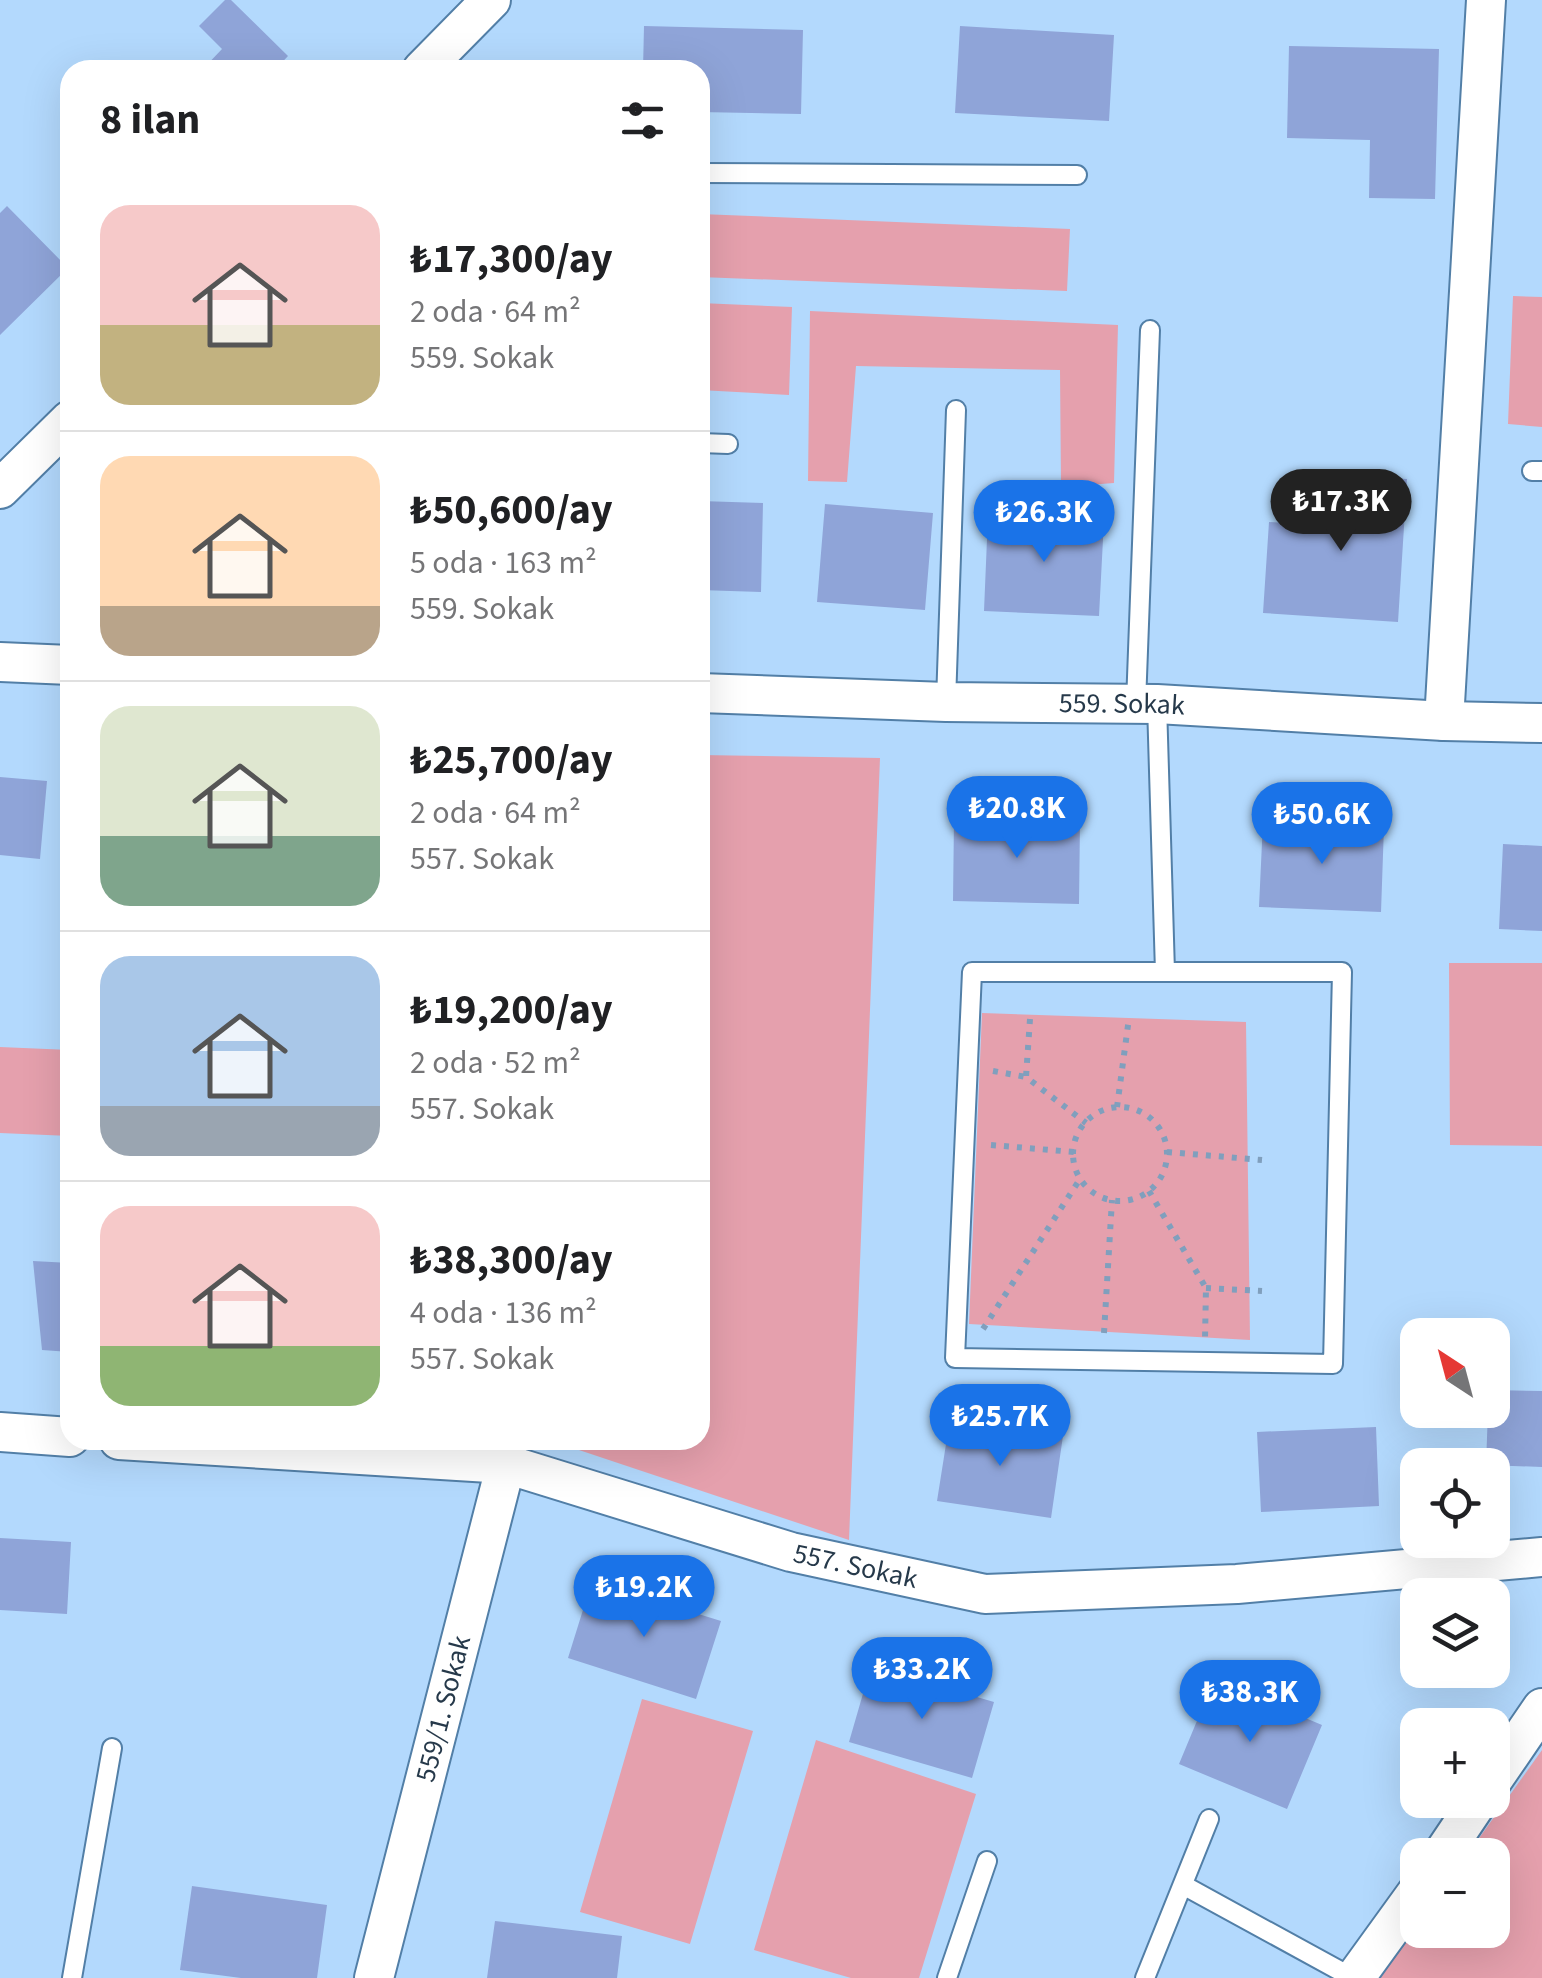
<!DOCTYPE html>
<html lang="tr">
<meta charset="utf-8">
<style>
body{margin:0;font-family:"Source Sans 3",sans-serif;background:#f6f6f6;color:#202124;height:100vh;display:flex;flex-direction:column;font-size:38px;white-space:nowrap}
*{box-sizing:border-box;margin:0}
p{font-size:32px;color:#757577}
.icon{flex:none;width:55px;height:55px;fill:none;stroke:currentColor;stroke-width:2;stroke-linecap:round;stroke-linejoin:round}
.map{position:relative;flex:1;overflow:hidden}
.details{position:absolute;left:60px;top:60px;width:650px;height:1390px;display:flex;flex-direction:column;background:#fff;border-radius:30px;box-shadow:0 10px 40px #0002}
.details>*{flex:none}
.needle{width:65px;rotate:324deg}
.fabs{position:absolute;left:1400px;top:1318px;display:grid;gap:20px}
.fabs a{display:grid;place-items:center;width:110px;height:110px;border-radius:20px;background:#fff;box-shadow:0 10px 40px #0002;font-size:50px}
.price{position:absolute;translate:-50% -85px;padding:0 22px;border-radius:35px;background:#1a73e8;color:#fff;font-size:32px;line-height:65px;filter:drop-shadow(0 2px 5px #0008)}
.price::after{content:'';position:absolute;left:50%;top:60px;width:30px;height:22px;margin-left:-15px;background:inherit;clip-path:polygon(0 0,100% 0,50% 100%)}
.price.active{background:#222;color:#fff}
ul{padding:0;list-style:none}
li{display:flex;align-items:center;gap:30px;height:250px;padding:0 40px}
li+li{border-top:2px solid #e0e0e0}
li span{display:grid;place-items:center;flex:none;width:280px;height:200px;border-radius:30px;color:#555}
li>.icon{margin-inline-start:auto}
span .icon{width:120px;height:120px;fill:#fffc;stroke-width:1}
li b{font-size:42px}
h2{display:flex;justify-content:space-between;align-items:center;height:120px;padding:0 40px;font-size:42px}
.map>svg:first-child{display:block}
.green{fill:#e5a0ad}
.building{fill:#8fa4d8}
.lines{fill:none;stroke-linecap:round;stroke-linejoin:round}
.service-casing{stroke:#527fa7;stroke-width:22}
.minor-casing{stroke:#527fa7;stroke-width:42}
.path{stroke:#809fbd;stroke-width:6;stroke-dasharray:5 8;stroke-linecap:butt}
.service{stroke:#fff;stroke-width:18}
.minor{stroke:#fff;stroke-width:38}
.labels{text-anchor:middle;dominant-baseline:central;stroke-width:9;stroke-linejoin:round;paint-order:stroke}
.street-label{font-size:28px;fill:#26394a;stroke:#d1e4f6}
</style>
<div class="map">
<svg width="1542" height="1978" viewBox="0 0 1542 1978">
<rect width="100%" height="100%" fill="#b3d9fd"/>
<path class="green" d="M700 214 1070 229 1067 291 700 277Z
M1513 296 1542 297V427L1508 424Z
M700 303 792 307 789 395 700 390Z
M810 311 1118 325 1114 483 1061 487 1060 370 856 366 847 482 808 481Z
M700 755 880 758 849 1540 549 1440H700Z
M1449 963H1542V1146L1450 1145Z
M982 1013 1246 1022 1250 1340 969 1324Z
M0 1047 70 1050V1136L0 1133Z
M642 1699 753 1731 690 1944 580 1912Z
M816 1740 976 1794 919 1978H851L754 1950Z
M1542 1750V1978H1379L1417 1924 1418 1930H1492V1855H1467Z"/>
<path class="building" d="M225 0H231L288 56 275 70H202L222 49 199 26Z
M644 26 803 30 801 114 700 112V70H643Z
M960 26 1114 35 1109 121 955 113Z
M1289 46 1439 49 1435 199 1369 198 1370 140 1287 138Z
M7 206 68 268 0 335V213Z
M1322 475 1407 479 1398 622 1263 613 1269 522 1318 525Z
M700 501 763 503 761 592 700 590Z
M825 504 933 513 925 610 817 602Z
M988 515 1104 520 1099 616 984 611Z
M0 777 47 781 40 859 0 855Z
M954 819 1080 821 1079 904 953 901Z
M1263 821 1384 826 1381 912 1259 907Z
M1503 844 1542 846V931L1499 929Z
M33 1261 70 1263V1352L42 1350Z
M1492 1390 1542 1391V1467L1486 1465 1488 1410H1492Z
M950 1419 1063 1436 1051 1518 937 1501Z
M1376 1427 1379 1506 1261 1512 1257 1432Z
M0 1538 71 1542 67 1614 0 1610Z
M592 1581 721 1621 696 1699 568 1658Z
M871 1666 994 1702 972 1778 849 1742Z
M1214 1680 1322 1725 1287 1809 1179 1764Z
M192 1886 327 1905 317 1978H241L180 1970Z
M495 1921 622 1936 617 1978H487Z"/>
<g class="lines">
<defs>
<path id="service" d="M700 173 1077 175
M700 443 728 444
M1532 471H1542
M946 702 956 410
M1136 704 1150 330
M1157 704 1165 972
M972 972H1342L1333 1364 955 1358Z
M1183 1885 1353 1978
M72 1978 112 1748
M947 1978 987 1861
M1145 1978 1209 1819"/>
<g id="minor">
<path d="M422 70 491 0"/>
<path d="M0 489 70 420"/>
<path d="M0 662 70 665"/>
<path id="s1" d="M700 693 946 702 1157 704 1444 721 1542 723"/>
<path d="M1444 721 1486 0"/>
<path d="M0 1432 70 1437"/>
<path id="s2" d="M119 1440 506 1464 791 1552 985 1594 1237 1584 1542 1557"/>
<path d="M1492 1781 1542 1708"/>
<path d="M1442 1855 1479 1800"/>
<path id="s3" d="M374 1978 506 1464 507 1442"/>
<path d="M1355 1978 1418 1891"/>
</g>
</defs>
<use href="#service" class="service-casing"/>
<use href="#minor" class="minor-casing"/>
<path class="path" d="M1030 1019 1026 1077 1086 1123
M993 1071 1026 1077
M1117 1107 1129 1018
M1073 1154a47 47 0 1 1 94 0a47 47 0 1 1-94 0Z
M991 1145 1074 1152
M1167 1152 1262 1160
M1149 1191 1206 1288 1205 1339
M1206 1288 1262 1291
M983 1329 1080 1179
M1104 1333 1112 1200"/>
<use href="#service" class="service"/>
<use href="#minor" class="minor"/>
</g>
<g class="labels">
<g class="street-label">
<text stroke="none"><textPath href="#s1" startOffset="422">559. Sokak</textPath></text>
<text stroke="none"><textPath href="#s2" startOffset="752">557. Sokak</textPath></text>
<text stroke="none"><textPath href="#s3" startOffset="278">559/1. Sokak</textPath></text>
</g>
</g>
</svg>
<div class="fabs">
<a><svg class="needle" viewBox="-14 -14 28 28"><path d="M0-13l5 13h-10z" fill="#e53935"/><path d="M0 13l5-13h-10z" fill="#757577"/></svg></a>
<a><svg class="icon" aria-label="locate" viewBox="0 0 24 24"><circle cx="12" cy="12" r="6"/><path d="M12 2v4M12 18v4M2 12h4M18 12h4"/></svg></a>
<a><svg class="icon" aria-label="layers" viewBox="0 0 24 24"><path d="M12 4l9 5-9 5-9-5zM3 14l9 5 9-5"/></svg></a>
<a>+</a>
<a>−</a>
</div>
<b class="price active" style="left:1341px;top:554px">₺17.3K</b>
<b class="price" style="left:1044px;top:565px">₺26.3K</b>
<b class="price" style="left:1017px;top:861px">₺20.8K</b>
<b class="price" style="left:1322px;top:867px">₺50.6K</b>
<b class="price" style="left:1000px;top:1469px">₺25.7K</b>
<b class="price" style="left:644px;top:1640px">₺19.2K</b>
<b class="price" style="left:922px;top:1722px">₺33.2K</b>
<b class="price" style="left:1250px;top:1745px">₺38.3K</b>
<section class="details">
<h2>8 ilan<svg class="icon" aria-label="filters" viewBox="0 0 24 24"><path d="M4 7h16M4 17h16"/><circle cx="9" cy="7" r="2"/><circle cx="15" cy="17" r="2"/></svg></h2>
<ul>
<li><span style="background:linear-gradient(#f6c9c9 60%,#c2b280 0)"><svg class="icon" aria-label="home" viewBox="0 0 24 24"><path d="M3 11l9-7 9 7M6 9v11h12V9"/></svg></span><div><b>₺17,300/ay</b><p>2 oda · 64 m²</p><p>559. Sokak</p></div></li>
<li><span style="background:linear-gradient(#ffd9b3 75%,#b9a48a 0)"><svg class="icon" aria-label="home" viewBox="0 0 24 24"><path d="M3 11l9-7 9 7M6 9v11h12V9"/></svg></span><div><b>₺50,600/ay</b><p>5 oda · 163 m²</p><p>559. Sokak</p></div></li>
<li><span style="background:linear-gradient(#dfe7d0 65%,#7fa58c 0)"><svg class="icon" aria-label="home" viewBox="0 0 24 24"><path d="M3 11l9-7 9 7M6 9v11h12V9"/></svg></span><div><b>₺25,700/ay</b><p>2 oda · 64 m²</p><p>557. Sokak</p></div></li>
<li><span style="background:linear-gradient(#a9c7e8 75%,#9aa5b1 0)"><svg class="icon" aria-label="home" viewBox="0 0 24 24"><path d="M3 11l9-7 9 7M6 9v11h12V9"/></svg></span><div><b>₺19,200/ay</b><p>2 oda · 52 m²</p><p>557. Sokak</p></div></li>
<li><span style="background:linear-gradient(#f6c9c9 70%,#8fb573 0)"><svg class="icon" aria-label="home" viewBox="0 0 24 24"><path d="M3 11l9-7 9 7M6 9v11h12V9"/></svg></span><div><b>₺38,300/ay</b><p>4 oda · 136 m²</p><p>557. Sokak</p></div></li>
</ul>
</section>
</div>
